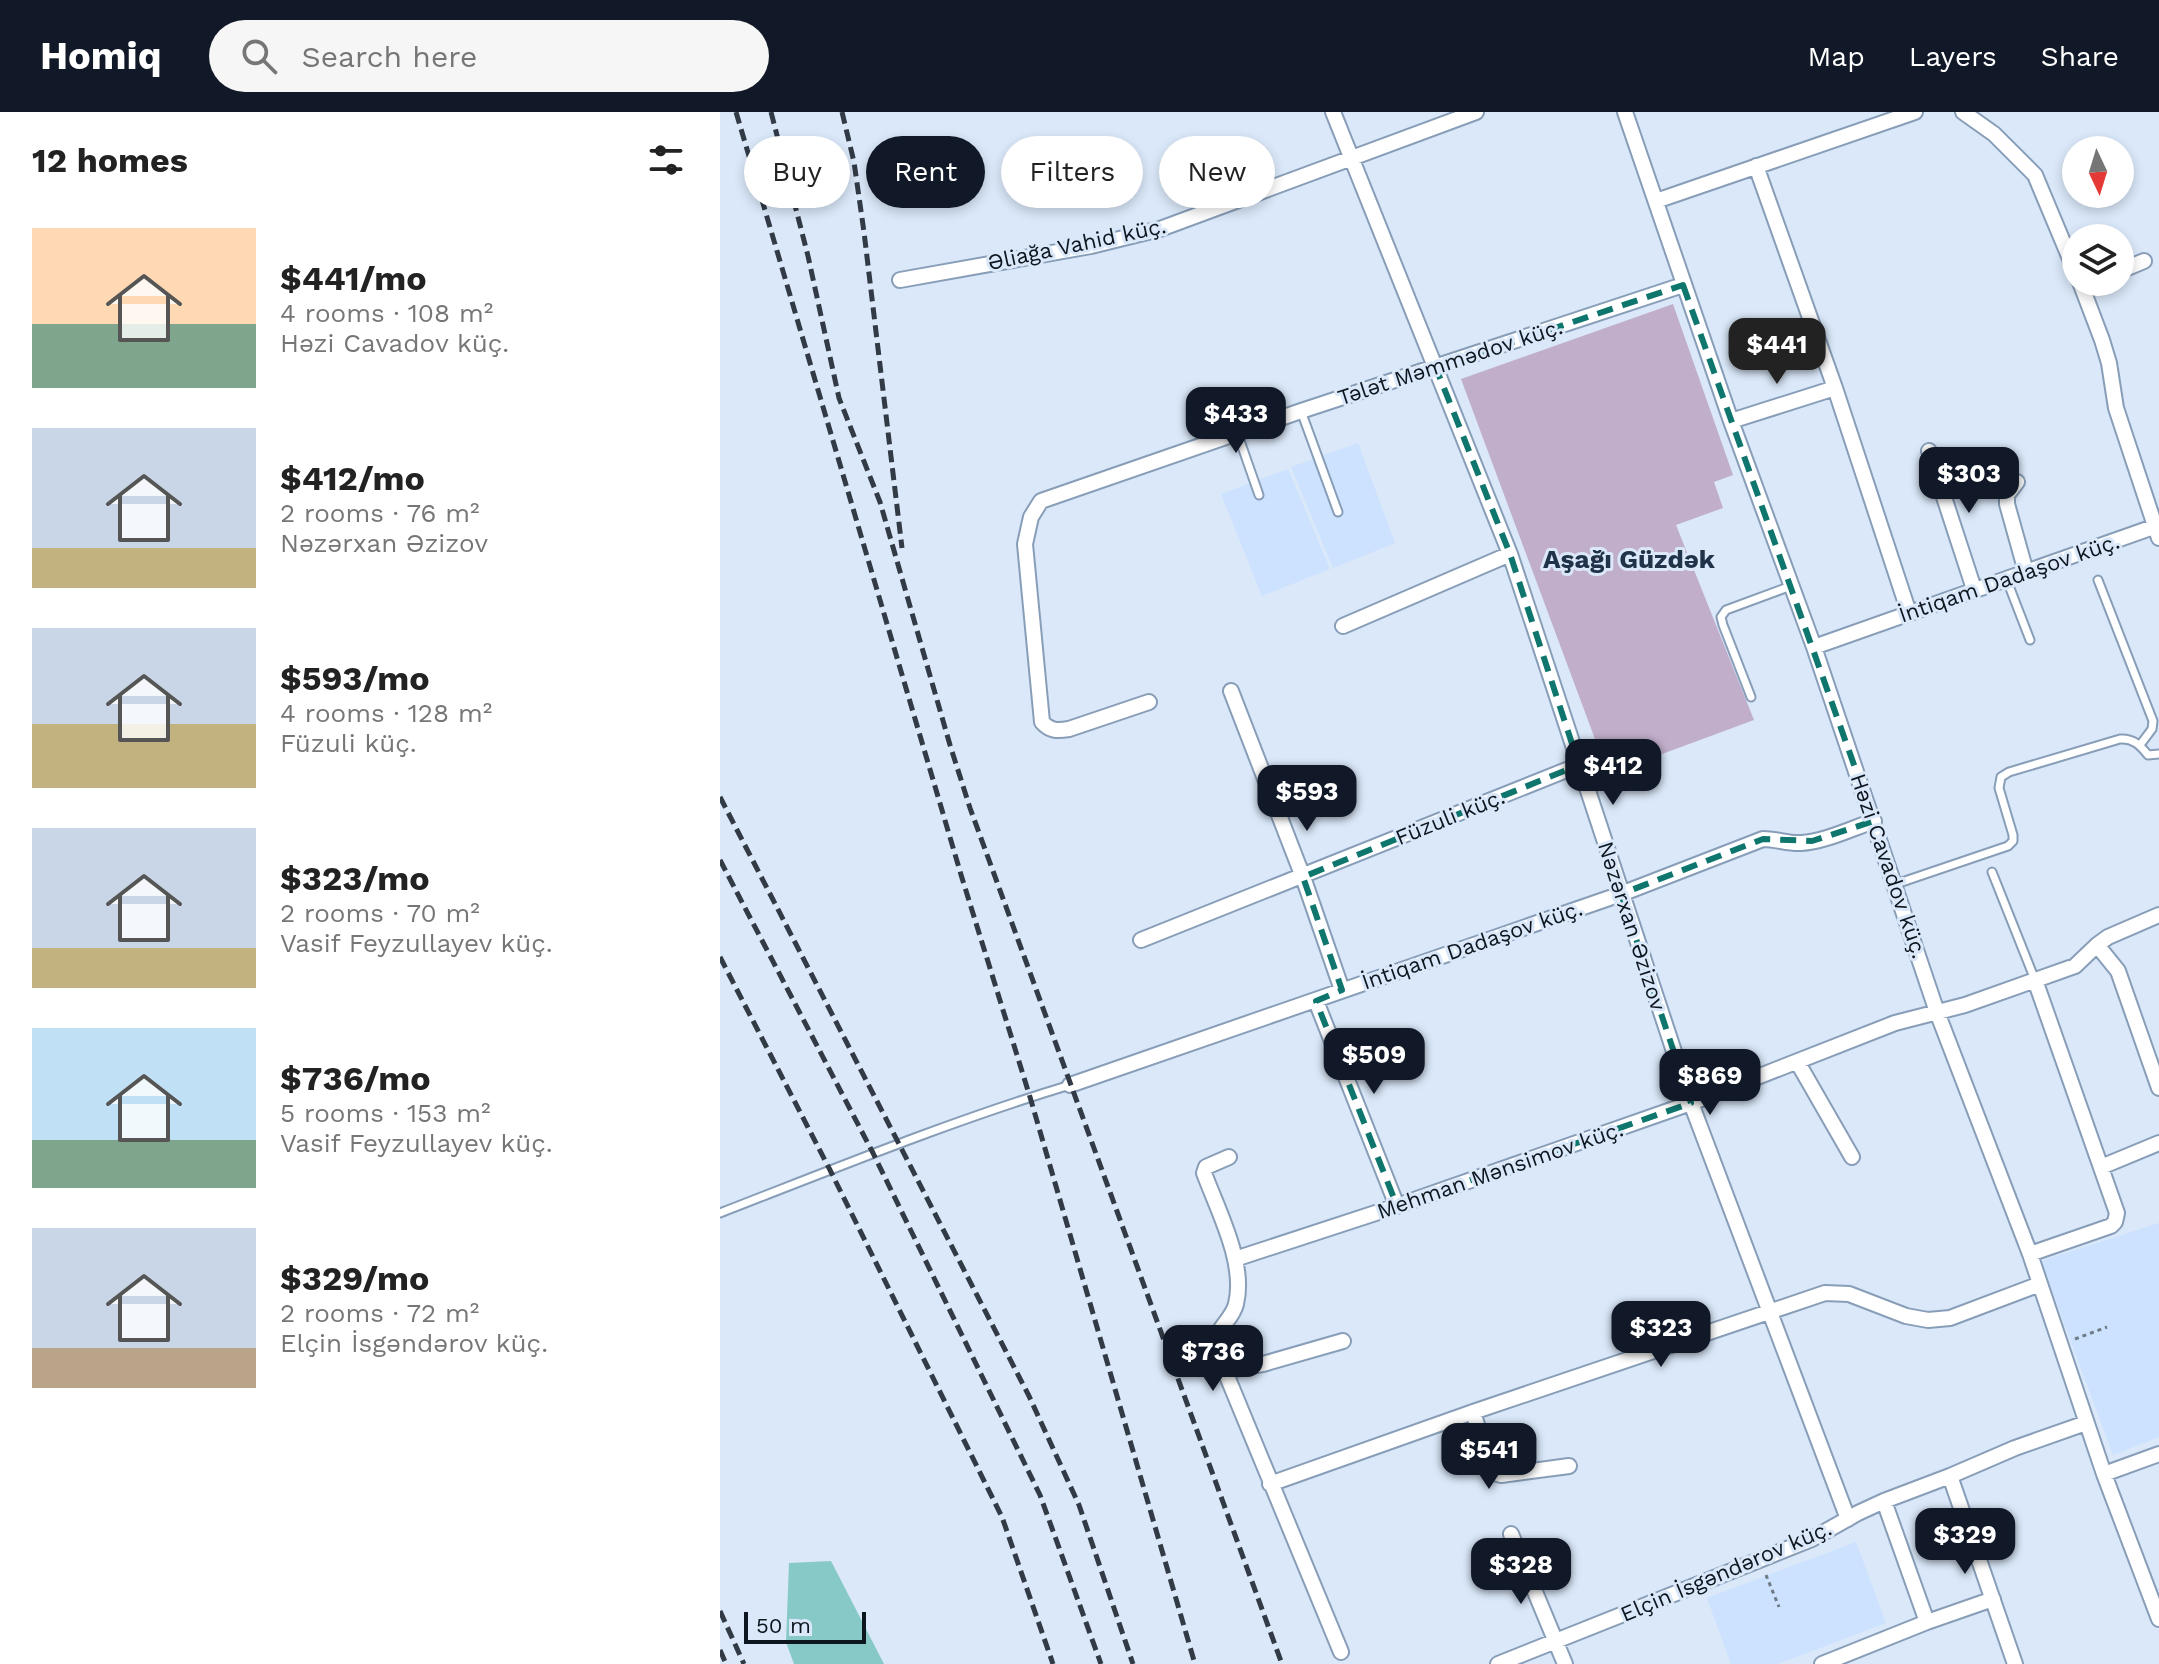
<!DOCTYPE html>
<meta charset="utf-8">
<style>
body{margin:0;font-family:"Work Sans",sans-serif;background:#f6f6f6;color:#222;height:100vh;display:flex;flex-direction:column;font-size:30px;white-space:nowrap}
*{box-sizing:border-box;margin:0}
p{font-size:26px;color:#767676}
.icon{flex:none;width:44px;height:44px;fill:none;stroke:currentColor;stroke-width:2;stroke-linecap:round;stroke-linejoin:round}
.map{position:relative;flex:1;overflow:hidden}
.panel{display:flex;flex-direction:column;background:#fff;width:720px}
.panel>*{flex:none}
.guide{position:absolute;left:24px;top:24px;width:760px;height:72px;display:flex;gap:16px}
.needle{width:52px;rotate:176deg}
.controls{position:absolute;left:1342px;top:24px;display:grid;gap:16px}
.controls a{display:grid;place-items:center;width:72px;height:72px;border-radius:50%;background:#fff;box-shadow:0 4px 12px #0003;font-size:40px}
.scale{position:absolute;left:24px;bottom:20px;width:122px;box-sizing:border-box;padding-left:8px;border:4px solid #0d151f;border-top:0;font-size:22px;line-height:28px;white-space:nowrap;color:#0d151f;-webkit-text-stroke:6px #dae8f9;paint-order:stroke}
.price{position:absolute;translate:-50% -68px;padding:0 18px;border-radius:16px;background:#111827;color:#fff;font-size:26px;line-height:52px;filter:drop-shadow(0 2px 4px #0008)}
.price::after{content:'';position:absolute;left:50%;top:48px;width:24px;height:18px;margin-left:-12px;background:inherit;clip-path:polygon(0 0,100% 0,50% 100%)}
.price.on{background:#222;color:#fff}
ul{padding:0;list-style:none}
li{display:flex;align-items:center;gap:24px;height:200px;padding:0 32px}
li span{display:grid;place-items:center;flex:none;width:224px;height:160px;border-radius:0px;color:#555}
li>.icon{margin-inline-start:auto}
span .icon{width:96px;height:96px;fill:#fffc;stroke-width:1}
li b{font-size:34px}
h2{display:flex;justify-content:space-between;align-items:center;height:96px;padding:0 32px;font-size:34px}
.pill{padding:0 28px;border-radius:36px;background:#fff;box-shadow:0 4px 12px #0003;font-size:28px;line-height:72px}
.pill.on{background:#111827;color:#fff}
header{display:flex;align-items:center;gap:48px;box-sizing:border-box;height:112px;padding:0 40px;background:#111827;color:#fff}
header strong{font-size:38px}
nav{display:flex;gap:44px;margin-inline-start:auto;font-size:28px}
.search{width:560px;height:72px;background:#f6f6f6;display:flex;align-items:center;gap:20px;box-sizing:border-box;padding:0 28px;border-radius:44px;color:#767676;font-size:30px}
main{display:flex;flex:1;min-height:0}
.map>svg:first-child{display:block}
.built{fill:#cce2fe}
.green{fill:#c1aecb}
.water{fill:#86c9c6}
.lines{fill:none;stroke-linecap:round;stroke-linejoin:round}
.lane-casing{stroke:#889eb8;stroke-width:11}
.street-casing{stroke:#889eb8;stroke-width:18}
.path{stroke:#707b88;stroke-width:3;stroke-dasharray:4 4;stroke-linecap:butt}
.lane{stroke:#fff;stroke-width:7}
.street{stroke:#fff;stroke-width:14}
.rail{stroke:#313a45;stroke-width:5;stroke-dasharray:12 6;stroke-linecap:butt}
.marked{fill:none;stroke:#0f766e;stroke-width:6;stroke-dasharray:16 10;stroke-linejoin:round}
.labels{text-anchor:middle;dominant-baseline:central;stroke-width:6;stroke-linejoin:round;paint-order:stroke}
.street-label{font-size:22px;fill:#0d151f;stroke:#dae8f9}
.quarter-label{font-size:26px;font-weight:bold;fill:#213349;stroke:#dae8f9}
</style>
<header>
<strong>Homiq</strong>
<div class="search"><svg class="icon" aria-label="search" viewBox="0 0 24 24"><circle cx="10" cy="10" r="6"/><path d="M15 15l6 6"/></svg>Search here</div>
<nav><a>Map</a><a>Layers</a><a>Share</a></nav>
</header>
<main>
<section class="panel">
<h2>12 homes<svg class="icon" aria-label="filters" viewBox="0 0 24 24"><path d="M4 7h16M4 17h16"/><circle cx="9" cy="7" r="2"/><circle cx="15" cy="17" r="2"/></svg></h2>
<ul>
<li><span style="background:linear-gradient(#ffd9b3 60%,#7fa58c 0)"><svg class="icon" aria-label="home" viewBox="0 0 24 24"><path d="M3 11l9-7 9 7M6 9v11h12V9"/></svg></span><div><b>$441/mo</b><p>4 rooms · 108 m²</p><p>Həzi Cavadov küç.</p></div></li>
<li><span style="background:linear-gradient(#c9d6e8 75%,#c2b280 0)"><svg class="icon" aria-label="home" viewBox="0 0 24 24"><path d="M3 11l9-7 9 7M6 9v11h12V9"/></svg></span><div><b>$412/mo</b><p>2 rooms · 76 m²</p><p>Nəzərxan Əzizov</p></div></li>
<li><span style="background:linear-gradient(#c9d6e8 60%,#c2b280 0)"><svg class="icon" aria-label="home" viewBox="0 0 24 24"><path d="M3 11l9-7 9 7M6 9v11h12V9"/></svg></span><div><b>$593/mo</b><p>4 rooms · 128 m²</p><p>Füzuli küç.</p></div></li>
<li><span style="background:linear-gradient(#c9d6e8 75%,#c2b280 0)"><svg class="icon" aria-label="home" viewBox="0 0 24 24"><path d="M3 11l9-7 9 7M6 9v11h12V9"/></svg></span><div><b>$323/mo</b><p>2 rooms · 70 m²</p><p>Vasif Feyzullayev küç.</p></div></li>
<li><span style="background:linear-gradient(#bfe0f5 70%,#7fa58c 0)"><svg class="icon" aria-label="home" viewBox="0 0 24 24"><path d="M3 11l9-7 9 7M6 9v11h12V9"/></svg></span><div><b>$736/mo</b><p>5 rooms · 153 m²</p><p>Vasif Feyzullayev küç.</p></div></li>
<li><span style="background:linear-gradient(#c9d6e8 75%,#b9a48a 0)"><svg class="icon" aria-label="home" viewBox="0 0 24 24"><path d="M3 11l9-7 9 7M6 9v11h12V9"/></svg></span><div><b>$329/mo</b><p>2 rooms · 72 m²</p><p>Elçin İsgəndərov küç.</p></div></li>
</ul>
</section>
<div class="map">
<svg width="1439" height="1552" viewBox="0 0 1439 1552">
<rect width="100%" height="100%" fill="#dae8f9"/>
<path class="built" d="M638 331 675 431 613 456 571 355Z
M568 357 610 457 542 484 501 382Z
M1439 1111V1325L1393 1343 1321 1149Z
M1136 1430 1166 1511 1058 1552H1011L987 1486Z"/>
<path class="green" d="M953 192 1013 363 994 370 1003 396 956 413 1034 608 888 662 741 267Z"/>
<path class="water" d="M111 1449 164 1552H74L66 1530 69 1451Z"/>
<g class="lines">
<defs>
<path id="lane" d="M581 299 618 400
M518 323 539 383
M1286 466 1310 528
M1378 468 1433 609 1432 617 1420 633
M1031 585 1003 513 1001 505 1006 498 1071 474
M1272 760 1315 868
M1176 772 1288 734 1293 729V723L1279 676 1281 665 1289 660 1400 627C1413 626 1420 633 1428 643L1439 642
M0 1101C116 1056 231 1009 350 973"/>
<path id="street" d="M613 0 790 442 971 991 1128 1407
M905 0 1011 309 1094 535 1217 900 1310 1142 1384 1362 1439 1507
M1243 0 1274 22 1315 63 1356 161
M1036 54 1115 276 1189 501
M936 89 1195 0
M1400 159 1424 149
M180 168 371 134 440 117 756 0
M1360 170 1382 228 1389 251 1396 296 1439 426
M1011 309 1115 276
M1209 339 1254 477
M1297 370 1287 383V392L1306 460
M623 514 790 442
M1094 535 1439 413
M511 579 583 765 622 878
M429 590 349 617C337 619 330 619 322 610L305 432 311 405 321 389 581 299 963 173
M421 828 859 653
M1377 833 1398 859 1439 976
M596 889 677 1094
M1078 951 1132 1045
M350 973 901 782 1043 727C1056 727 1069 732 1081 731 1104 730 1133 716 1154 709
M509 1045 486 1055 484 1061C498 1099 526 1151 516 1192 512 1209 494 1217 495 1235L621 1540
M1381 1055 1439 1031
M1310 1142 1391 1114 1395 1110 1397 1101 1315 868
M515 1147 677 1094 971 991 1175 911 1245 893 1355 854 1377 833 1388 825 1439 803
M505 1259 543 1252 623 1229
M753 1300 770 1354 775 1361 781 1363 849 1354
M1384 1362 1439 1342
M1230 1364 1295 1552
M550 1372 753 1300 1105 1181 1129 1182 1186 1204 1208 1208 1230 1206 1320 1172
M1164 1389 1207 1510
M791 1422 845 1552
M778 1552 1092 1427 1138 1401 1164 1389 1230 1364 1295 1336 1366 1311
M1102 1552 1207 1510 1273 1487"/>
</defs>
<use href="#lane" class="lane-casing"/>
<use href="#street" class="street-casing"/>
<path class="path" d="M1355 1227 1387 1215
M1046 1463 1059 1495"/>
<use href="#lane" class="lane"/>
<use href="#street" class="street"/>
<path class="rail" d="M16 0 242 766 310 985 475 1552
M51 0 88 144 119 286 160 390 230 633 250 696 562 1552
M122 0 134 50 144 120 182 436
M0 685 309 1284 359 1393 413 1552
M0 748 153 1041 320 1383 381 1552
M0 845 110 1058 282 1405 333 1552
M0 1499 24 1552
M0 1538 6 1552"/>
</g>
<path class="marked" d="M963 173 1154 709 1092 729 1043 727 901 782 971 991 677 1094 596 889 622 878 583 765 859 653 790 442 716 256Z"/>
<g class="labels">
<g class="street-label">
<text transform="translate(357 132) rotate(-12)">Əliağa Vahid küç.</text>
<text transform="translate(730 250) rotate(-18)">Tələt Məmmədov küç.</text>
<text transform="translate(1289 466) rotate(-19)">İntiqam Dadaşov küç.</text>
<text transform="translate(730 705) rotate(-22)">Füzuli küç.</text>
<text transform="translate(1169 754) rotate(71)">Həzi Cavadov küç.</text>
<text transform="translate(912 814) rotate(72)">Nəzərxan Əzizov</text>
<text transform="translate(752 833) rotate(-19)">İntiqam Dadaşov küç.</text>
<text transform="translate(780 1058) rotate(-19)">Mehman Mənsimov küç.</text>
<text transform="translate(1006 1459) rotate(-23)">Elçin İsgəndərov küç.</text>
</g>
<g class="quarter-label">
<text x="909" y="447">Aşağı Güzdək</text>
</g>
</g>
</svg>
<div class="controls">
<a><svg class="needle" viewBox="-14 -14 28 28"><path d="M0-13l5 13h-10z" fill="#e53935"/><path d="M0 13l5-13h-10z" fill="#767676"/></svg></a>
<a><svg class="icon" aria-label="layers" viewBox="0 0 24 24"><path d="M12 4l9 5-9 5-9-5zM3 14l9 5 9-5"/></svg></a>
</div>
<div class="scale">50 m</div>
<b class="price on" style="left:1057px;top:274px">$441</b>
<b class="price" style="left:516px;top:343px">$433</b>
<b class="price" style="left:1249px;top:403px">$303</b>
<b class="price" style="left:893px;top:695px">$412</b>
<b class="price" style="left:587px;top:721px">$593</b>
<b class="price" style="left:654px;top:984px">$509</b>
<b class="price" style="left:990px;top:1005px">$869</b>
<b class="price" style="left:941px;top:1257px">$323</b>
<b class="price" style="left:493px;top:1281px">$736</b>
<b class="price" style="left:769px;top:1379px">$541</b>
<b class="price" style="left:1245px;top:1464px">$329</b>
<b class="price" style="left:801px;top:1494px">$328</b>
<div class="guide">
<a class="pill">Buy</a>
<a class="pill on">Rent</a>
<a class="pill">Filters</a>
<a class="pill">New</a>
</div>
</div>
</main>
